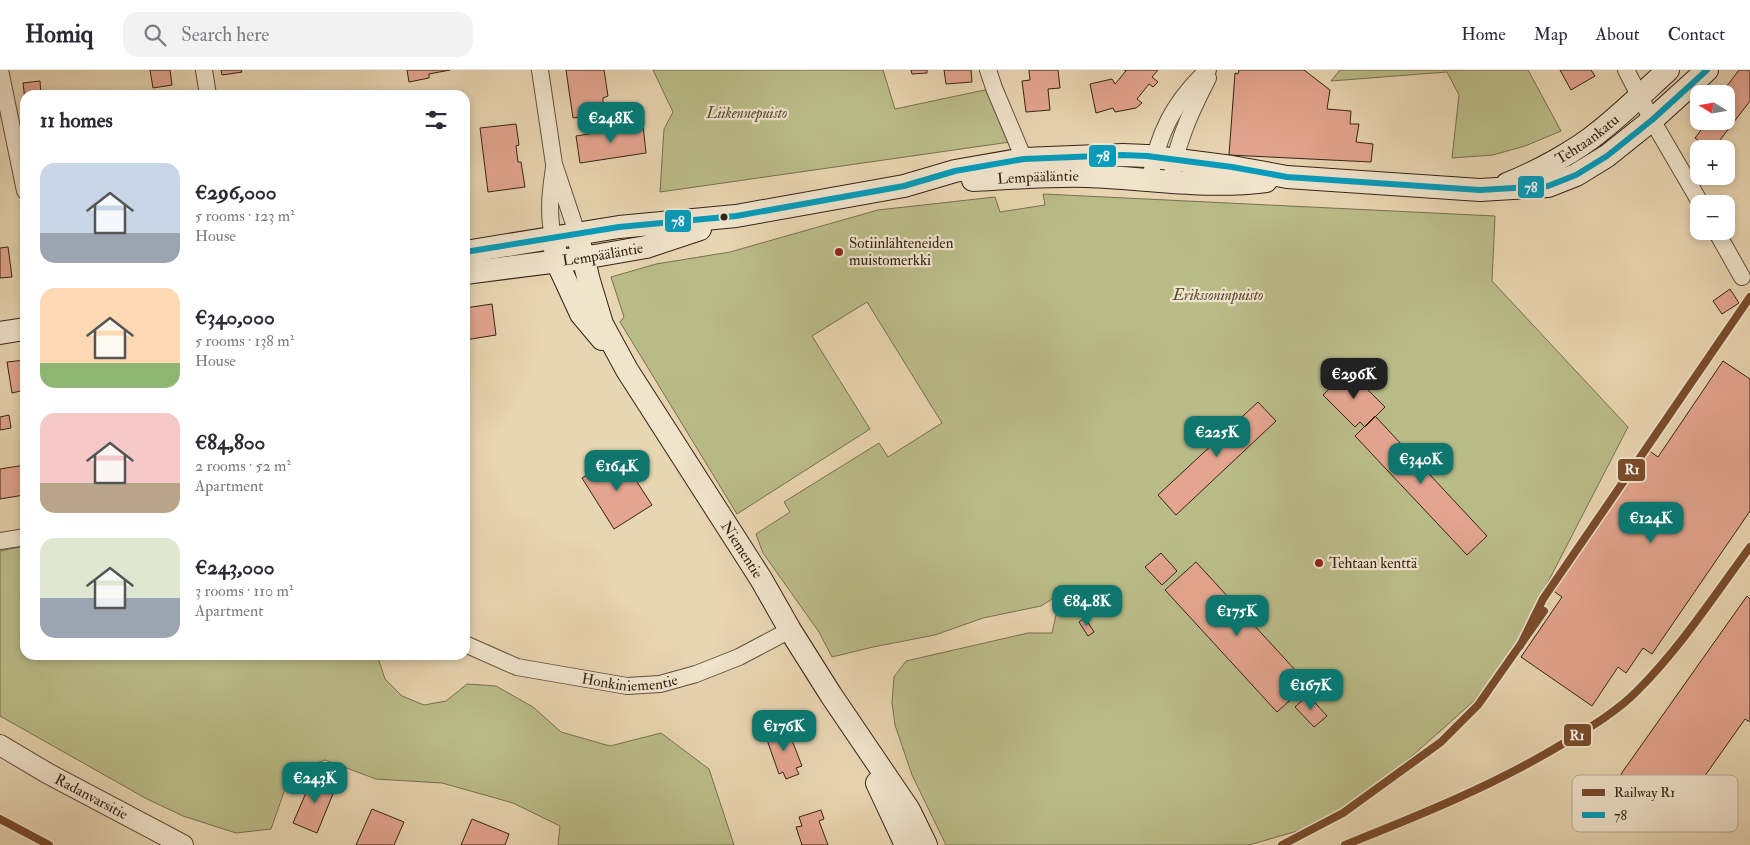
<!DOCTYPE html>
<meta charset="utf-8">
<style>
body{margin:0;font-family:"IM FELL Double Pica",serif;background:#f2f2f3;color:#2b2b33;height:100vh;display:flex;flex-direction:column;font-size:19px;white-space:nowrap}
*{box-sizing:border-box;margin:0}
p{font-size:16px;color:#7c7c81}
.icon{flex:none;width:28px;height:28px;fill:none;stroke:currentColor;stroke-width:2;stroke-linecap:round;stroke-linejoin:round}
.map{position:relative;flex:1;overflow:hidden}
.panel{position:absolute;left:20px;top:20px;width:450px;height:570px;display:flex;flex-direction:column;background:#fff;border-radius:15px;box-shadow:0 2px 8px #0003}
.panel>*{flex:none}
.needle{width:32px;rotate:281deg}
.buttons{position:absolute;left:1690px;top:15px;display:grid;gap:10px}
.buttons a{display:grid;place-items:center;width:45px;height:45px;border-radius:10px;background:#fff;box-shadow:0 2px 8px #0003;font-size:25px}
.price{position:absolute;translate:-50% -42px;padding:0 11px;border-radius:10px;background:#0f766e;color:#fff;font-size:16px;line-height:32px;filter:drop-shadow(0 1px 2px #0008)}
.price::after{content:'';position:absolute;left:50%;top:30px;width:15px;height:11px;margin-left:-8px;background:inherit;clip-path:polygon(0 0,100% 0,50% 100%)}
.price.current{background:#222;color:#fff}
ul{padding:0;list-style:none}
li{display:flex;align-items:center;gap:15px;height:125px;padding:0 20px}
li span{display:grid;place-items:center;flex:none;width:140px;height:100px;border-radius:15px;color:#555}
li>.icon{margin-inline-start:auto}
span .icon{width:60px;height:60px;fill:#fffc;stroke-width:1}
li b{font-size:21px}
h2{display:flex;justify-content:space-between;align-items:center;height:60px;padding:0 20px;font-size:21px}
header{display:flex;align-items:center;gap:30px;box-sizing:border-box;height:70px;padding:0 25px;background:#fff;border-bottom:1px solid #e1e1e2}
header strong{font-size:24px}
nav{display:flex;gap:28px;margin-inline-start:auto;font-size:18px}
.search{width:350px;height:45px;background:#f2f2f3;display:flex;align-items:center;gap:12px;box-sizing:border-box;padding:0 18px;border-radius:15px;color:#7c7c81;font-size:19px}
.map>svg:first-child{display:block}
.green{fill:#babc88;stroke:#78704f}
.building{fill:#e3a58f;stroke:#362316}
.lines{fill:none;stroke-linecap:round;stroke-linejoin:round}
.minor-casing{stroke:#62503d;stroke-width:18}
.tertiary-casing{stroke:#62503d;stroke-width:22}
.secondary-casing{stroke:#362316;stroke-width:24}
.minor{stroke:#f0e4cc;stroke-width:16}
.tertiary{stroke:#f0e4cc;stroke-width:20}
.secondary{stroke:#f0e4cc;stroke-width:22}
.bus-1-casing{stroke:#f0e4cc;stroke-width:10}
.bus-1{stroke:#059cbc;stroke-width:6}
.rail-1-casing{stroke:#f0e4cc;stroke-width:11}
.rail-1{stroke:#7a4b2a;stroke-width:8}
.bus-dot{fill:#362316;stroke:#f0e4cc;stroke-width:2}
.poi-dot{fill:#8f2418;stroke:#f0e4cc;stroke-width:2}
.labels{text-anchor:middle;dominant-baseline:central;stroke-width:4.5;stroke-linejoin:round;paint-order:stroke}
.park-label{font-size:15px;font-style:italic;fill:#574932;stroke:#f0e4cc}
.street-label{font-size:15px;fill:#362316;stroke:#f0e4cc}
.poi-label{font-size:15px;fill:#362316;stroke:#f0e4cc;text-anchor:start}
.key{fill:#f0e4cc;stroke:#b8aa95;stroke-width:1}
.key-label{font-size:14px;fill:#362316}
.line-badge{stroke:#f0e4cc;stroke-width:2}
.badge-label{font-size:14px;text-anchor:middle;font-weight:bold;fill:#fff}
</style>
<header>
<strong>Homiq</strong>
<div class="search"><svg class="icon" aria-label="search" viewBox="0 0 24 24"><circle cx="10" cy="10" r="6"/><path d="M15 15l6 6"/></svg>Search here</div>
<nav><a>Home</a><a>Map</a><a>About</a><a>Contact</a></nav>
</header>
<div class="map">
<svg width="1750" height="775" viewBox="0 0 1750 775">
<rect width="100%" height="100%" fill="#e8d5b1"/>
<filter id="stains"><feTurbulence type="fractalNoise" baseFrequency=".004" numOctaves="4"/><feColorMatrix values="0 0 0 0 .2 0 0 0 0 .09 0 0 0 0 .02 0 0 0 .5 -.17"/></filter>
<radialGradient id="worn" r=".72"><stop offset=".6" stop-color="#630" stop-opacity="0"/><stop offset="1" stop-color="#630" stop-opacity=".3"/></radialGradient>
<path class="green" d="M653 0H883L895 39 994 18 1017 71 660 122 664 59 673 42Z
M1340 0H1528L1561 61 1525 76 1493 85 1452 88 1459 25 1447 2 1331 11Z
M1043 124 1495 146 1492 211 1628 357 1515 576 1475 630 1403 694 1339 741 1301 760 1249 775H946L912 705 895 655 892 633 894 607 906 591 1028 563H1052L1056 545 1067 520 1041 536 983 548 935 565 873 577 832 587 819 562 763 483 756 464 790 442 784 432 879 373 888 387 942 353 867 232 812 266 870 359 737 444 620 252 624 247 611 207 656 194 730 182 878 140 995 127 1000 142 1045 135Z
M25 476V585H377L385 609 402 626 424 635 446 631 467 614 496 616 533 637 561 662 610 676 661 663 709 699 734 775H558L560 756 513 733 442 713 376 709 325 690 291 702 271 759 236 763 183 746 147 729 0 646V481Z"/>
<path class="building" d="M150 0H170L172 15 153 18Z
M221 0H241L242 2 222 5Z
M407 0H450L429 4V8L409 12Z
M566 0H604L608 26 603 28V39L590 41 589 46 573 48Z
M911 0H927V3L912 4Z
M944 0H971L972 12 946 14Z
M1029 0H1058L1060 18 1048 19 1050 40 1026 42 1022 11 1030 10Z
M1124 0H1158L1152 7 1158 12 1153 17 1149 14 1137 29 1142 33 1136 38 1115 42 1113 38 1096 43 1090 14 1112 9 1115 14 1126 1Z
M1239 0H1304L1330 20 1327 39 1351 41 1350 54H1359L1356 72 1373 74 1371 92 1229 85 1235 3 1238 4Z
M1560 0H1591L1595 6 1571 20Z
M1739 0H1750V31L1713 79H1709L1695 68 1702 59 1696 56 1700 51H1726V24H1721Z
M40 11 41 25H25V30L23 13Z
M516 54 519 75 516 76 518 92H521L525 117 488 122 480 58Z
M643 55 646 83 580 93 576 66Z
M8 177 12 207 0 208V178Z
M1730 219 1739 233 1722 244 1713 231Z
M492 234 496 265 465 270V238Z
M25 290V320L12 323 7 292Z
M1723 291 1750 309V441L1652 584 1643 578 1626 603 1618 597 1592 636 1521 587 1562 527 1548 517 1644 377 1658 387Z
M1348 300 1385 337 1365 357 1360 352 1355 357 1323 325Z
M1258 332 1276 351 1176 445 1158 425Z
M9 345 11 358 0 360V347Z
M1375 346 1487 466 1467 485 1355 366Z
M619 384 652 435 614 459 582 408Z
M25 395V429L24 425 0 429V399Z
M1161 483 1177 501 1162 515 1145 497Z
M1196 492 1308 614 1277 642 1165 520Z
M1747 526 1750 529V652L1745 649 1678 744 1621 704Z
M1085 548 1094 562 1088 566 1079 552Z
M1308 625 1327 646 1314 657 1295 637Z
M780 654 783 662 788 660 802 696 796 698 799 704 786 709 783 702 779 704 766 667 771 665 768 659Z
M314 704 337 714 317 763 293 753Z
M372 739 404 752 394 775H356Z
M821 740 824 749 819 751 828 775H802L796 757 802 756 799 747Z
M472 749 509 764 505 775H461Z"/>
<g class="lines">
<defs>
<g id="minor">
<path d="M0 0 25 121"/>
<path d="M204 0 208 25"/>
<path d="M540 0 554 94 577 163"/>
<path d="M988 0 994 18 1024 89 1026 98"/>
<path d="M1626 0 1652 50 1701 134"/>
<path d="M1173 99C1179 67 1193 37 1208 8"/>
<path d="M1150 110C1157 65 1174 31 1208 0"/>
<path d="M1716 161 1742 207"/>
<path d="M553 168C548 142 550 124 554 98"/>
<path d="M0 471 25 467"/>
<path id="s1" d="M465 574 517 597 627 616 660 614 696 604 739 587 790 560"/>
</g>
<g id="tertiary">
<path id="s2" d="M0 675 47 703 183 775"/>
</g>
<g id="secondary">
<path id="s3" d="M973 110C1011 108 1050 105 1087 106 1146 108 1207 119 1266 111"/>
<path id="s4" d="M1507 114C1537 102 1576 81 1600 61 1624 42 1646 20 1668 0"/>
<path id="s5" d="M577 163 589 211 602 254 627 300 761 509 790 560 831 625 909 740 926 775"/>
<path d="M555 179 557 192 581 244 602 269"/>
<path d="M465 182 619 157 736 146 904 116 955 101 1024 89 1123 85 1147 86 1232 97 1287 107 1480 120 1548 116 1576 105 1607 86 1652 50 1707 0"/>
<path id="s6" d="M465 203 583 188 646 177 700 159"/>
<path d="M0 263 25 259"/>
<path d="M877 713 906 775"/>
</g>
</defs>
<use href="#minor" class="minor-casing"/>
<use href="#tertiary" class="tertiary-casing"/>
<use href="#secondary" class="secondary-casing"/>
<use href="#minor" class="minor"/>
<use href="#tertiary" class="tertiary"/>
<use href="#secondary" class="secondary"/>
<defs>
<path id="bus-1" d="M465 182 619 157 736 146 904 116 955 101 1024 89 1123 85 1147 86 1232 97 1287 107 1480 120 1548 116 1576 105 1607 86 1652 50 1707 0"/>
</defs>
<use href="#bus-1" class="bus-1-casing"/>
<use href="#bus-1" class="bus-1"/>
<defs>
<path id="rail-1" d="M1520 576 1543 529 1750 227
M0 749 49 775
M1282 775 1343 743 1441 672 1478 635 1544 541
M1345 775C1420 745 1495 715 1564 673 1589 658 1618 641 1638 620 1680 578 1714 526 1750 477"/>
</defs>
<use href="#rail-1" class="rail-1-casing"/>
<use href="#rail-1" class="rail-1"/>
</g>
<circle class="bus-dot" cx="724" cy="147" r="4.5"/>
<g class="poi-dot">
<circle cx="839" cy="182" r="5"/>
<circle cx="1319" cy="493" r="5"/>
</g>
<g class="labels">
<g class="park-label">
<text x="747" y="43">Liikennepuisto</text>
<text x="1218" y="225">Erikssoninpuisto</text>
</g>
<g class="street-label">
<text stroke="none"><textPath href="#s4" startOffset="92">Tehtaankatu</textPath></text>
<text stroke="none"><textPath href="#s3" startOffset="65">Lempääläntie</textPath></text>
<text stroke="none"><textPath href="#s6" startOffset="139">Lempääläntie</textPath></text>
<text stroke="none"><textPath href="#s5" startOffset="360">Niementie</textPath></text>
<text stroke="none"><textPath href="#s1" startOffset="171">Honkiniementie</textPath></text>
<text stroke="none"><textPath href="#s2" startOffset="105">Radanvarsitie</textPath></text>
</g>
<g class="poi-label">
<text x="849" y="173">Sotiinlähteneiden<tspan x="849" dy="17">muistomerkki</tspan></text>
<text x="1329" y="493">Tehtaan kenttä</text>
</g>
</g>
<rect x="1572" y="705" width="166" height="57" rx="8" class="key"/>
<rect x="1582" y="719" width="23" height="7" fill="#7a4b2a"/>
<rect x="1582" y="742" width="23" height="6" fill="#059cbc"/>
<g class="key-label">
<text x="1614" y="727">Railway R1</text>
<text x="1614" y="750">78</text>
</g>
<g class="line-badge">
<rect x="1088" y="74" width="29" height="24" rx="5" fill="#059cbc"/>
<rect x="1517" y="105" width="28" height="24" rx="5" fill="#059cbc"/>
<rect x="664" y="139" width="28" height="24" rx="5" fill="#059cbc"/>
<rect x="1617" y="388" width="29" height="24" rx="5" fill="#7a4b2a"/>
<rect x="1563" y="653" width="29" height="24" rx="5" fill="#7a4b2a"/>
</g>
<g class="badge-label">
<text x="1103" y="91">78</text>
<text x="1531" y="122">78</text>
<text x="678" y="156">78</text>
<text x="1632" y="404">R1</text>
<text x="1577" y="670">R1</text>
</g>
<rect width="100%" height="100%" filter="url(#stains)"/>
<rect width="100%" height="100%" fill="url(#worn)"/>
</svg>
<div class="buttons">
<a><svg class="needle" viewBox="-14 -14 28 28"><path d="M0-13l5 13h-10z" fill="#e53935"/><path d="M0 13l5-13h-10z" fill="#7c7c81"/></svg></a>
<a>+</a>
<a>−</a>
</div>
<b class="price" style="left:611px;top:74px">€248K</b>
<b class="price current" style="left:1354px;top:330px">€296K</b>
<b class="price" style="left:1217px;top:388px">€225K</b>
<b class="price" style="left:1421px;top:415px">€340K</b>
<b class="price" style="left:617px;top:422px">€164K</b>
<b class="price" style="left:1651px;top:474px">€124K</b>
<b class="price" style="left:1087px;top:557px">€84.8K</b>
<b class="price" style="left:1237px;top:567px">€175K</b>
<b class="price" style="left:1311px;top:641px">€167K</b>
<b class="price" style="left:784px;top:682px">€176K</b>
<b class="price" style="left:315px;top:734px">€243K</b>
<section class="panel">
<h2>11 homes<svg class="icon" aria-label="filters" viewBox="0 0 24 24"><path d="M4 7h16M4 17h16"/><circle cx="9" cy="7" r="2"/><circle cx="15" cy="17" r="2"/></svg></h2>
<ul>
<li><span style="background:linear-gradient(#c9d6e8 70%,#9aa5b1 0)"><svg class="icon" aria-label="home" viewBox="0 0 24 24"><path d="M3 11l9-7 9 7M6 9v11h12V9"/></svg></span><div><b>€296,000</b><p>5 rooms · 123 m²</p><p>House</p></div></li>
<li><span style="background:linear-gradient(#ffd9b3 75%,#8fb573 0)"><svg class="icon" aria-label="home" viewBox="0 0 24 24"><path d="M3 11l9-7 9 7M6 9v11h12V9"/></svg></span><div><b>€340,000</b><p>5 rooms · 138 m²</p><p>House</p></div></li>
<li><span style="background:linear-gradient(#f6c9c9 70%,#b9a48a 0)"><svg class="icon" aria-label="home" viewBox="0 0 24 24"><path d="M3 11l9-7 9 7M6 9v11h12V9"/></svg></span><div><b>€84,800</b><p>2 rooms · 52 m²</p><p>Apartment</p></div></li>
<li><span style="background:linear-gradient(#dfe7d0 60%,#9aa5b1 0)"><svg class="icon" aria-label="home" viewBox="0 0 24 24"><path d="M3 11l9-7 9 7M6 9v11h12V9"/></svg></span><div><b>€243,000</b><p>3 rooms · 110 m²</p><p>Apartment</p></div></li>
</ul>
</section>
</div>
